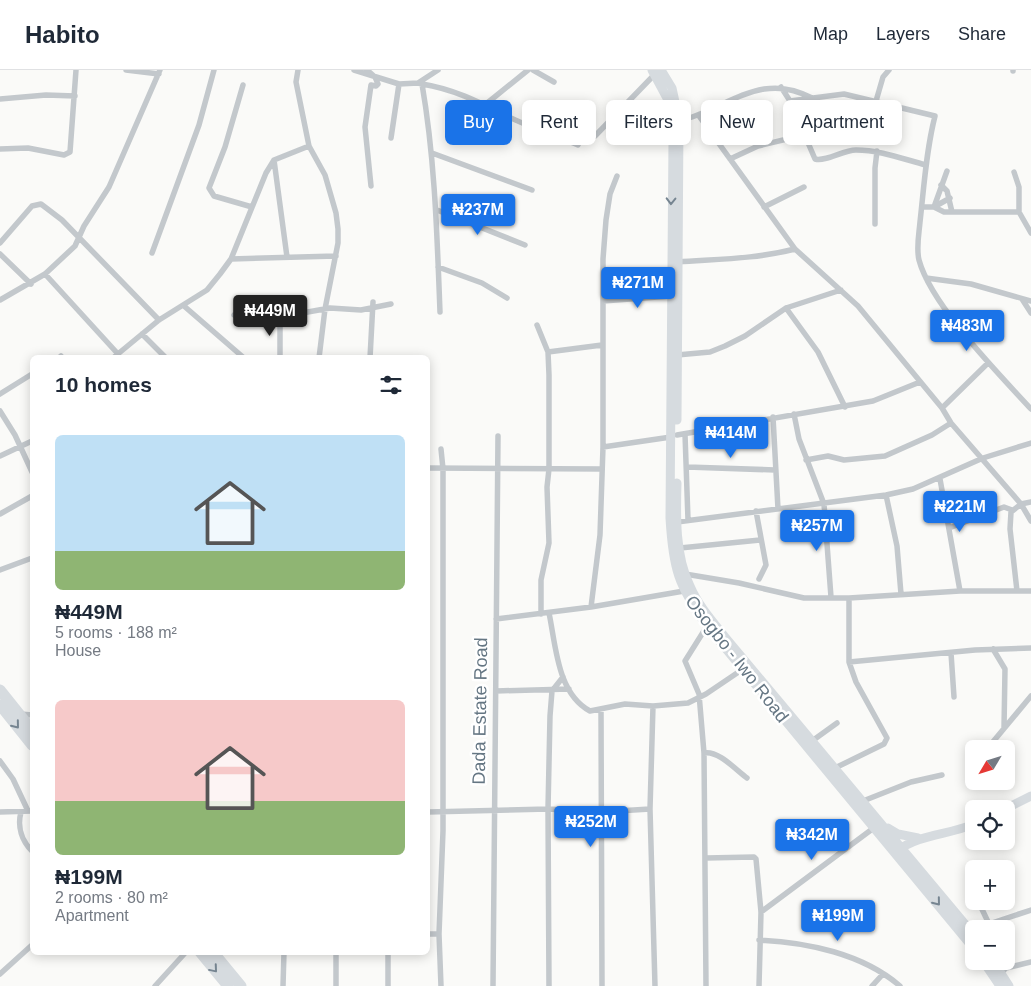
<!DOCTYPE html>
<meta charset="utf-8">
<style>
body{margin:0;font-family:Arial,sans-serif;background:#f6f6f7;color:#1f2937;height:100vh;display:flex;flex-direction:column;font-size:19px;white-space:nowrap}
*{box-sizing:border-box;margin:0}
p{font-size:16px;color:#747a83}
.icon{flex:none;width:28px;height:28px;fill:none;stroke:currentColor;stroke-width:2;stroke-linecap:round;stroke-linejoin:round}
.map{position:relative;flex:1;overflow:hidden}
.sheet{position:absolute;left:30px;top:285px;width:400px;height:600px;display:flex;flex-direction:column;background:#fff;border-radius:8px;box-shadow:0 2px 12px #0003}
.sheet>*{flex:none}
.guide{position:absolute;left:445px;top:30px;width:475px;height:45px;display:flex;gap:10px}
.needle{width:32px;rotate:232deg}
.controls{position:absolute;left:965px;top:670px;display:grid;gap:10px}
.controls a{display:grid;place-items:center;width:50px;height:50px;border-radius:8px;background:#fff;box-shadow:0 2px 12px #0003;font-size:25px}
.price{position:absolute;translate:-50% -42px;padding:0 11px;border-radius:5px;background:#1a73e8;color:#fff;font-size:16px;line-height:32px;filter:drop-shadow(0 1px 2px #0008)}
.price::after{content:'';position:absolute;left:50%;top:30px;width:15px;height:11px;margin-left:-8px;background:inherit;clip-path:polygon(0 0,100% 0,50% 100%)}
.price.active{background:#222;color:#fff}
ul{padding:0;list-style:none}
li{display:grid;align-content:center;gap:10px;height:265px;padding:0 25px}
li span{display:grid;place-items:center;height:155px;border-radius:8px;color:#555}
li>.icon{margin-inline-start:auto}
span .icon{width:90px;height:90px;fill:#fffc;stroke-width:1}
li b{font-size:21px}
h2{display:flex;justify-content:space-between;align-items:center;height:60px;padding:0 25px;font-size:21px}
.tag{padding:0 18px;border-radius:8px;background:#fff;box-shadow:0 2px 12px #0003;font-size:18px;line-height:45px}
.tag.active{background:#1a73e8;color:#fff}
header{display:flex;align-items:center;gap:30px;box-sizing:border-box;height:70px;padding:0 25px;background:#fff;border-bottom:1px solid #e0e1e3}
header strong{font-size:24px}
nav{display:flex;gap:28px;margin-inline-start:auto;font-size:18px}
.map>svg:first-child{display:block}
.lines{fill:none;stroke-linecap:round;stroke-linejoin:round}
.street{stroke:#c3c8cc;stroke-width:5.5}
.primary{stroke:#d6dbdf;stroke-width:9}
.highway{stroke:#d6dbdf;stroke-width:11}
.oneway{stroke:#768591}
.labels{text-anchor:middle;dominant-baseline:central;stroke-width:5;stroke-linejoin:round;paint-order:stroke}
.street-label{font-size:18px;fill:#657683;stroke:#fff}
</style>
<header>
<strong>Habito</strong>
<nav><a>Map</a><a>Layers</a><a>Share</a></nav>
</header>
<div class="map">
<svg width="1031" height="916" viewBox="0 0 1031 916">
<rect width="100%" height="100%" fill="#fafaf8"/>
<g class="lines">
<path class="street" d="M126 0 159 4
M298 0 296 12 309 76 325 105 336 143 338 159V173L325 239 319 288
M354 0 399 14 418 13 438 0
M367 0 375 7 378 14 376 16 371 15 365 57 371 116
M533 0 554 12
M1013 1V0
M418 13 422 14C435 89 437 165 440 242
M422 14C453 19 477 31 505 45 528 57 554 65 578 75
M243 15 225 77 209 118 214 126 252 137
M781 17 790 31 815 89C826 92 843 80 856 80 880 80 903 89 926 95
M0 29 46 25 75 26
M790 31 844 24 935 46C926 81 924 117 920 152 919 164 916 178 919 190 931 235 999 304 1031 339
M876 31 883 7 889 0
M486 34 528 0
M699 46 795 179 858 236 942 338 951 353 1021 434 1031 451
M679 51C728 39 760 0 812 28
M595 66 655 4
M391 68 399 14
M0 79 28 78 64 85 70 82 76 0
M432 83 532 120
M730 89 758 76 804 65
M274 90 287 187
M1014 102 1019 117V142L1031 163
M941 115 947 121 952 142
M764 137 804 117
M922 137H934L950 128
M934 137 944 142H1019
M934 137 947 101
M437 140 525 175
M875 154V98L877 81
M0 173 32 136 41 134 62 150 159 250
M152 183 199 55 214 0
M0 184 31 214
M231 189 336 186
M678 192C718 189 756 189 795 179
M438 197 482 213 507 228
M45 204 118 284
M926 208 971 214 1031 231
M1022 229 1031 243
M0 230 45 204 75 176 84 156 109 117 160 0
M603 231 671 226
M184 236 244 288
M786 238 818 282 845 337
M234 245 248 248 280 247 330 238 361 240 391 234
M537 255 548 282 549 305V399L547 417 549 473 541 510V544
M142 264 166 288
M548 282 602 275
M677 285 710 282 725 276 745 266 786 238 841 220
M59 288 61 286
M113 288 159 250 207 220 220 204 231 189 266 103 274 90 309 76
M280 288V247
M370 288 373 232
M0 324 32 304
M942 338 988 293
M0 341 15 365 32 402
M794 344 799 369 824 434 831 527
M773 347 778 439
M685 364 688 450
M677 365 873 331 920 312
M603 377 671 367
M0 386 32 371
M806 390 828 386 844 390 885 386 932 365 951 353
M687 397 775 400
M428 398 602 399
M940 409 960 521
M886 425 897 476 901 524
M756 441 766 495 759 509
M0 444 32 426
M677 452 886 425 913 419 983 388 1031 373
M949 458 1004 437 1012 440
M680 478 760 470
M0 500 32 488
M685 504 739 513 804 528H849L960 521H1031
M1017 521 1010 459 1011 442 1021 434 1031 432
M591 537 600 465 603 377V189L606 150 610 124 617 106
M549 543C556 576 557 623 590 641L625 634 653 636 688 633 706 624 743 599
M496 549 591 537 684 521
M993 579 1005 599 1004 658
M951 583 954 627
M849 592 975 580 1031 578
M496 621 569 619
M653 636 650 739 655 916
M601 640 602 916
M20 644 32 645
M812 671 837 653
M992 673 1031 626
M704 683C718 680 736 700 747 708
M0 691 13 709 28 741
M835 698 884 674 887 668 856 612 849 592V528
M863 731 911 712 942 705
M0 742 32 741
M21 742C17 757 22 771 32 781
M428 742 548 739 601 742 650 739
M706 788 754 787 756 789 761 842 759 916
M980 835 989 854 987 859
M761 842 875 757
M989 854 1031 840
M428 864H439
M759 870C807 872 863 884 900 916
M388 882V916
M1001 903 1006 898 1031 892
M0 904 32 875
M155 916 186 882
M283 916 284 882
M336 916V882
M441 916 439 864 443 761V399L441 379
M493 916 498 366
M549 916 548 739 550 646 552 621 563 607
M706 916 704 683 699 624 685 591 707 556
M872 916 883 904"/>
<path class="primary" d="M652 0 667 28 673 68 670 448C673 499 678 515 707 556L974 879
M661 0 672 18 679 51 677 350
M677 413C676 446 675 486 690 516 698 535 712 551 725 567L974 865
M1005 739 1031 726
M888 758 898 764 918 768
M897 781C919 764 949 765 974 754
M983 891 1000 916
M993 891 1009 916"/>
<path class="highway" d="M0 620 32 660
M0 635 32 675
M200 882 228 916
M213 882 241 916"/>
</g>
<defs><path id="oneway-chevron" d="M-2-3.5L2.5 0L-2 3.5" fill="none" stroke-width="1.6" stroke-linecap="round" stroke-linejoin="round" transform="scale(1.25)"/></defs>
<g class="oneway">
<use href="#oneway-chevron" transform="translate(671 131) rotate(91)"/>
<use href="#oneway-chevron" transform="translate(16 655) rotate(51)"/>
<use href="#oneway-chevron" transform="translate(937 832) rotate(51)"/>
<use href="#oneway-chevron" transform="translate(214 899) rotate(50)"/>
</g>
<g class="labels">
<g class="street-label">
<text transform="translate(737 589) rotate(52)">Osogbo - Iwo Road</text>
<text transform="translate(480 641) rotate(-89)">Dada Estate Road</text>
</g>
</g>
</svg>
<div class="controls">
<a><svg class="needle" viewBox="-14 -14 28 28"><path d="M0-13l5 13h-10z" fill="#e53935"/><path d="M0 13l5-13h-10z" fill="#747a83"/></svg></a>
<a><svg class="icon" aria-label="locate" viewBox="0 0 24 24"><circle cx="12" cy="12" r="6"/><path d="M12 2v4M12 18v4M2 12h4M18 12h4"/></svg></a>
<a>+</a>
<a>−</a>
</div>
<b class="price" style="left:478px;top:166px">₦237M</b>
<b class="price" style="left:638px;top:239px">₦271M</b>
<b class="price active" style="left:270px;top:267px">₦449M</b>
<b class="price" style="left:967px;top:282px">₦483M</b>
<b class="price" style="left:731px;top:389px">₦414M</b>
<b class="price" style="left:960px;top:463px">₦221M</b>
<b class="price" style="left:817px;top:482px">₦257M</b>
<b class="price" style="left:591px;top:778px">₦252M</b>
<b class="price" style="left:812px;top:791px">₦342M</b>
<b class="price" style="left:838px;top:872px">₦199M</b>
<div class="guide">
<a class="tag active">Buy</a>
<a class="tag">Rent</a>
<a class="tag">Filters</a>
<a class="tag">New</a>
<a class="tag">Apartment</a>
</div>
<section class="sheet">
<h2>10 homes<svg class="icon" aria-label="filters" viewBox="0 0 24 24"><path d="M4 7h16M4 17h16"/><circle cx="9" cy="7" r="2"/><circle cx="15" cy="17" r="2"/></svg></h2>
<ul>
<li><span style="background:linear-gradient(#bfe0f5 75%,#8fb573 0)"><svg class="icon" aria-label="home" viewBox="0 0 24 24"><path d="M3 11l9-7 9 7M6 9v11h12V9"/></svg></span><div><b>₦449M</b><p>5 rooms · 188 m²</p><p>House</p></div></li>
<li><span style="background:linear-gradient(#f6c9c9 65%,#8fb573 0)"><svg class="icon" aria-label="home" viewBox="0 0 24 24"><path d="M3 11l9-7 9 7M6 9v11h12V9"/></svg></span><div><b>₦199M</b><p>2 rooms · 80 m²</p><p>Apartment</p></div></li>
</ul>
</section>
</div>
